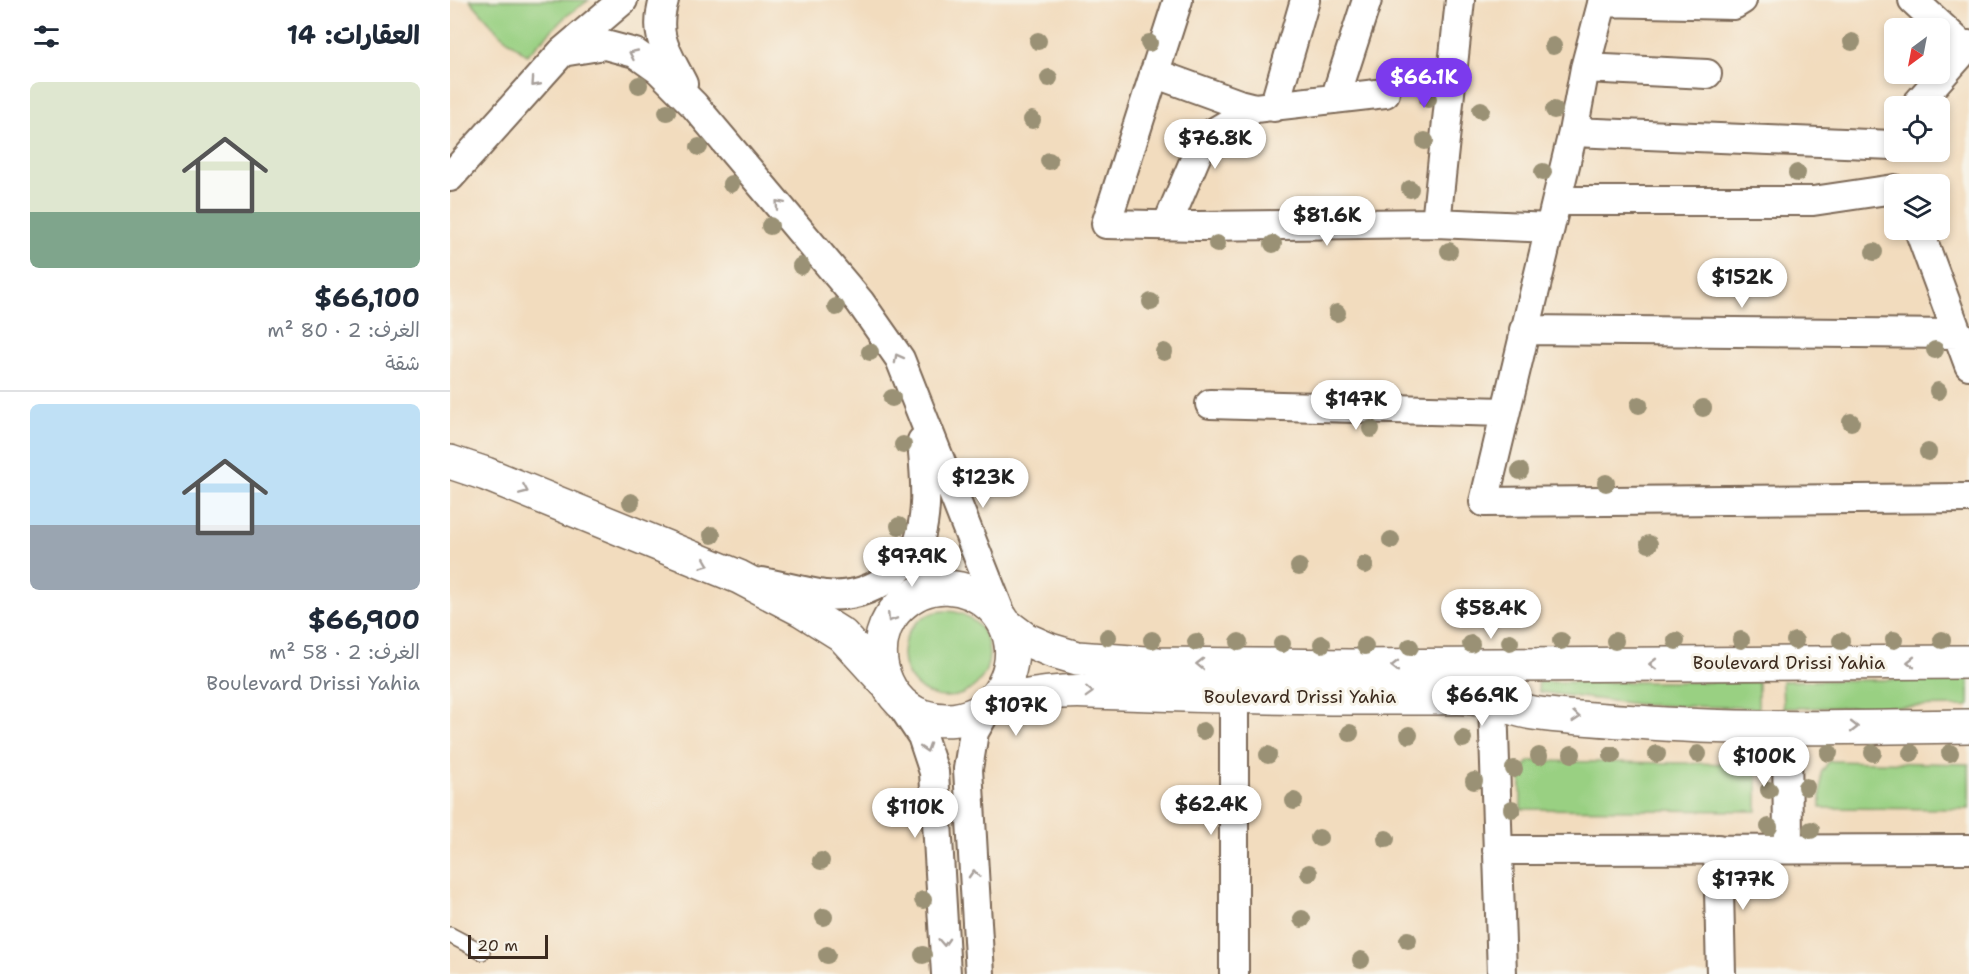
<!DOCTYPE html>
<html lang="ar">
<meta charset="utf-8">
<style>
body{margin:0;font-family:"Shantell Sans","Playpen Sans Arabic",sans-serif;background:#f6f6f7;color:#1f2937;direction:rtl;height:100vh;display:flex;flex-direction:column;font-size:22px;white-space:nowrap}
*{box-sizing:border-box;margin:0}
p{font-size:20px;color:#747a83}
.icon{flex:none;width:33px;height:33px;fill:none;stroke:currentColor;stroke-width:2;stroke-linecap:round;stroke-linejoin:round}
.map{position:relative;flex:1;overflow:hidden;direction:ltr}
.details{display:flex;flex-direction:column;background:#fff;width:450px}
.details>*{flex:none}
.needle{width:39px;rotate:212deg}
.fabs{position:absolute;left:1434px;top:18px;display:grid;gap:12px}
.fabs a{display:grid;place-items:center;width:66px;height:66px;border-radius:9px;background:#fff;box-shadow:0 3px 9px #0003;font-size:30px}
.scale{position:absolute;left:18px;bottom:15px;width:80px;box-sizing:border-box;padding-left:6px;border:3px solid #3b2a1e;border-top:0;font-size:16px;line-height:21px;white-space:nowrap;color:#3b2a1e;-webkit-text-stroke:4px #f7f3e8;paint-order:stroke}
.price{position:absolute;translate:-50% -51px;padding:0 14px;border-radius:21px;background:#fff;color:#222;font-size:20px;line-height:39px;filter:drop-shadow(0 2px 3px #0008)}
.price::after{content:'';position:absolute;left:50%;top:36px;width:18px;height:14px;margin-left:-9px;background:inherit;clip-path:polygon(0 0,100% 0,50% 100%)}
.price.selected{background:#7c3aed;color:#fff}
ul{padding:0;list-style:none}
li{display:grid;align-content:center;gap:12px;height:318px;padding:0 30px}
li+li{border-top:2px solid #e0e1e3}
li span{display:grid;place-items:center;height:186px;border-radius:9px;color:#555}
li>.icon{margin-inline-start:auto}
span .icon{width:108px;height:108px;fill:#fffc;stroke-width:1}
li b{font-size:26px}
h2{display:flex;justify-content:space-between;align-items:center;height:72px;padding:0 30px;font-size:26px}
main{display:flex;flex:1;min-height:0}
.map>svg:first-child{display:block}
.green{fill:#99d082;stroke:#6a7d50;stroke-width:1.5}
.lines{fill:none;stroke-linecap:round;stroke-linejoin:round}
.service-casing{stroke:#7b6856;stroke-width:18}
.minor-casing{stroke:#7b6856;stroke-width:32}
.secondary-casing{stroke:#7b6856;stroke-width:36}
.service{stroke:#fff;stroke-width:15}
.minor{stroke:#fff;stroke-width:28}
.secondary{stroke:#fff;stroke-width:33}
.tree{fill:#9a9174}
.oneway{stroke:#a79f9a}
.labels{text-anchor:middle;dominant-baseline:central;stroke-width:6;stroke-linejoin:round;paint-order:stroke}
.street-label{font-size:18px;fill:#3b2a1e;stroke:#f7f3e8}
</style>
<main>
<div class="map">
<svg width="1519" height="974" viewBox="0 0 1519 974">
<rect width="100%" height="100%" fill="#f7f3e8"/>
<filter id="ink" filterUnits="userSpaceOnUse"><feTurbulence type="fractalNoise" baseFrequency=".0167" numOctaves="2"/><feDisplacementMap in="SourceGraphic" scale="12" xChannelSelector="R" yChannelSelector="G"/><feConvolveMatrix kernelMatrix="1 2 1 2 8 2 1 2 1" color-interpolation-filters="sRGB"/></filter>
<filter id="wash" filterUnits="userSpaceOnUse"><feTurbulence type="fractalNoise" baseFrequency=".008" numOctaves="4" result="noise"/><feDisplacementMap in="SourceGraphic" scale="24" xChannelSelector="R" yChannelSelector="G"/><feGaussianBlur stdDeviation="1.35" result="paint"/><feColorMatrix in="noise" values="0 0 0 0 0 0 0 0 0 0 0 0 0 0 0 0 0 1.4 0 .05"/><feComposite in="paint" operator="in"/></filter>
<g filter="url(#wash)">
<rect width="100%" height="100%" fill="#f2dcbe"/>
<path class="green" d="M20 0H139L115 17 77 55 50 34Z
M453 654a43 43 0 1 1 86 0a43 43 0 1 1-86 0Z
M1519 679V706L1333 708 1332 681Z
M1088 682H1308V708L1195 705 1089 692Z
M1080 761 1294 764 1307 773V811L1071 809V770Z
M1379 761 1519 764V809L1371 808V773Z"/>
</g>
<g filter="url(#ink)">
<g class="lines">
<defs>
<path id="service" d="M0 935 32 952"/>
<path id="minor" d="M214 0C203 37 217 52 233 84
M728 0 656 224 749 226 986 223 1100 228
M1153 0 1135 68 1123 132 1034 502 1519 498
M1463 0 1515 48
M1152 2 1284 5 1292 0
M112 52 155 45 185 53 209 70 244 105 410 302 450 359 554 622
M1135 68 1257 74
M704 73 789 104 805 108 935 93
M885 99 917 0
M1465 106 1519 45
M824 107 855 0
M1123 132 1443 145
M0 177 112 52 173 0
M1107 201H1363L1444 189
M986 223 1010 0
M717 225 754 138 805 108
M1469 230 1519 365
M1074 330 1509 334
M760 404 1054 412
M312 582C333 586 354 592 375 595 398 597 421 591 439 577 448 570 459 560 465 550 480 520 475 474 472 441
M784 697V974
M448 700 472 736 484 772 496 974
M1043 703 1052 974
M1337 728 1338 849
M1268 849 1271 974
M1047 850 1519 849
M530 974 518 769 524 732 540 704"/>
<path id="secondary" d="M0 462 36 474 289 577 352 610 392 635 435 682
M555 624 575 639 600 650 627 658 709 664 900 666 1519 662
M540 704C605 630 508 550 450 606 416 638 428 699 472 716 490 722 510 721 527 713 533 709 537 705 545 703 577 695 609 690 642 692 722 695 801 697 881 698 914 698 947 698 980 698 994 698 1008 697 1022 698 1043 700 1063 710 1083 713 1118 718 1154 720 1188 722 1298 731 1409 727 1519 726"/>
</defs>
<use href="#service" class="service-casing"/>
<use href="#minor" class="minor-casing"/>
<use href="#secondary" class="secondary-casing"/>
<use href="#service" class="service"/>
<use href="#minor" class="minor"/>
<use href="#secondary" class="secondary"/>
</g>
<g class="tree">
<circle cx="588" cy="41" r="9"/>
<circle cx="1402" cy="42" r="9"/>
<circle cx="699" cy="43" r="9"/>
<circle cx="1103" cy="46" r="9"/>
<circle cx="599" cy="78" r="9"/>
<circle cx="189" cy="85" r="9"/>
<circle cx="978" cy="99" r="9"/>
<circle cx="1031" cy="110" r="9"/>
<circle cx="1104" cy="110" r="9"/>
<circle cx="217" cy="112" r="9"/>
<circle cx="582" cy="120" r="9"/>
<circle cx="975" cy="141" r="9"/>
<circle cx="249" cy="147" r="9"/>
<circle cx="599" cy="161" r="9"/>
<circle cx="1093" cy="172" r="9"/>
<circle cx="1347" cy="173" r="9"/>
<circle cx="281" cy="184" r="9"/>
<circle cx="960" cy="189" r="9"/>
<circle cx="320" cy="226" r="9"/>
<circle cx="767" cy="244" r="9"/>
<circle cx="823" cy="244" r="9"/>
<circle cx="999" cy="251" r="9"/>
<circle cx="1424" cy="252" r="9"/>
<circle cx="351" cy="266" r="9"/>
<circle cx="701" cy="302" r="9"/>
<circle cx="386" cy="307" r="9"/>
<circle cx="887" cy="313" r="9"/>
<circle cx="1485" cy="350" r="9"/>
<circle cx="420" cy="352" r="9"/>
<circle cx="714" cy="352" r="9"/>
<circle cx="1488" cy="391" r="9"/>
<circle cx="442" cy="398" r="9"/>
<circle cx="1189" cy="405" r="9"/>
<circle cx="1253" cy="408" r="9"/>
<circle cx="1401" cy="422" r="9"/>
<circle cx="921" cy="429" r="9"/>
<circle cx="453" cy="445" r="9"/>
<circle cx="1478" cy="452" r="9"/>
<circle cx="1070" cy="471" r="9"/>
<circle cx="1156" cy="483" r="9"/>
<circle cx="181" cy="502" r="9"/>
<circle cx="449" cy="526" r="9"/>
<circle cx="262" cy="535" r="9"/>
<circle cx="941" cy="540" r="9"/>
<circle cx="1199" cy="544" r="9"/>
<circle cx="915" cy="565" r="9"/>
<circle cx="849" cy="567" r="9"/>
<circle cx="658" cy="637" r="9"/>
<circle cx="702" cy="640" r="9"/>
<circle cx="1291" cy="640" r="9"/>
<circle cx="1444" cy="640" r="9"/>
<circle cx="1492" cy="640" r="9"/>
<circle cx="1111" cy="641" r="9"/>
<circle cx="1165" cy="641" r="9"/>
<circle cx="1226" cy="641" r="9"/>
<circle cx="1345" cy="641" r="9"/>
<circle cx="1391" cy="641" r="9"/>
<circle cx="746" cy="642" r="9"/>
<circle cx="789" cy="642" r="9"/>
<circle cx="1060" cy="642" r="9"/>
<circle cx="832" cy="644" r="9"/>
<circle cx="872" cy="644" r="9"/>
<circle cx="1021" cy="644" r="9"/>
<circle cx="915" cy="646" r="9"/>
<circle cx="960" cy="647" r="9"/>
<circle cx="753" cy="731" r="9"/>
<circle cx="900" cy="733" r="9"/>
<circle cx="959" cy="735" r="9"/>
<circle cx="1013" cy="739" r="9"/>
<circle cx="1379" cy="753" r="9"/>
<circle cx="1423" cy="753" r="9"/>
<circle cx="1461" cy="753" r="9"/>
<circle cx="1500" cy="753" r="9"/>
<circle cx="1122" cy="754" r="9"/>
<circle cx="1207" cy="754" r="9"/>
<circle cx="1248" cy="754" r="9"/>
<circle cx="818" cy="755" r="9"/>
<circle cx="1162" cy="755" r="9"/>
<circle cx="1289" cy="755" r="9"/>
<circle cx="1089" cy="756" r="9"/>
<circle cx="1064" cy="769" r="9"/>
<circle cx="1024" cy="781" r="9"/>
<circle cx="1356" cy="787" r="9"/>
<circle cx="1319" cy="790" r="9"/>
<circle cx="844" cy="801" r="9"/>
<circle cx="1062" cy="809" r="9"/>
<circle cx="1319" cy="827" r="9"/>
<circle cx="1361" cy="830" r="9"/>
<circle cx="869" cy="838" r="9"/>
<circle cx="936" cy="839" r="9"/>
<circle cx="371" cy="861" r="9"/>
<circle cx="859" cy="873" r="9"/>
<circle cx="473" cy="900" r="9"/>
<circle cx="374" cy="917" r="9"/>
<circle cx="852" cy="919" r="9"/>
<circle cx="958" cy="940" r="9"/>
<circle cx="377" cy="955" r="9"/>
<circle cx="473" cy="955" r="9"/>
<circle cx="911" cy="960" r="9"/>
</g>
<defs><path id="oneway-chevron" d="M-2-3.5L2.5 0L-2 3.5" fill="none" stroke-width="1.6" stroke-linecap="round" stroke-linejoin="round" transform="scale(1.5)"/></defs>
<g class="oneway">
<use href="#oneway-chevron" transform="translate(183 54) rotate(-155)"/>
<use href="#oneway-chevron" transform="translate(85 83) rotate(132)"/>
<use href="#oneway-chevron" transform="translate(329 204) rotate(-131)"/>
<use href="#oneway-chevron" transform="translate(448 358) rotate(-119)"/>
<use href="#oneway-chevron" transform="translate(74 490) rotate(23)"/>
<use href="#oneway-chevron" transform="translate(255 564) rotate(22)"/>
<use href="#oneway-chevron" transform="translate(441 618) rotate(123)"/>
<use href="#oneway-chevron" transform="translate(1461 662) rotate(180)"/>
<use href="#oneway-chevron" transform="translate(750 664) rotate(-179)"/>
<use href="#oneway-chevron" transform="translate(1203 664) rotate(180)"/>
<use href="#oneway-chevron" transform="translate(945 666) rotate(180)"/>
<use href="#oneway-chevron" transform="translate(639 692) rotate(2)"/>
<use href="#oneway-chevron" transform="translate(1126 717) rotate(5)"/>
<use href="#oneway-chevron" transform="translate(1404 727)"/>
<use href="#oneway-chevron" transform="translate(476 748) rotate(72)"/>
<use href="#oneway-chevron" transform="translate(524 874) rotate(-93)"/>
<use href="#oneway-chevron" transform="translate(494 942) rotate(87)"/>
</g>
</g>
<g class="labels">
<g class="street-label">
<text x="1339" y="663">Boulevard Drissi Yahia</text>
<text x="850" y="697">Boulevard Drissi Yahia</text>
</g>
</g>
</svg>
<div class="fabs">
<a><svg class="needle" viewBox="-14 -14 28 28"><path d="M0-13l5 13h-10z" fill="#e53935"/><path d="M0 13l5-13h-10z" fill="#747a83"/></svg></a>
<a><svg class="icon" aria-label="locate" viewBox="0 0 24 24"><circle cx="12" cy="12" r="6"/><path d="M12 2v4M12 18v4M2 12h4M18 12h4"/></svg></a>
<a><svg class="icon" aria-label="layers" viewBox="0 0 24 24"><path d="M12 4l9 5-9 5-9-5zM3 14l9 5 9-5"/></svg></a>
</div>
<div class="scale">20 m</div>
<b class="price selected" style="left:974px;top:109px">$66.1K</b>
<b class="price" style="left:765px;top:170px">$76.8K</b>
<b class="price" style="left:877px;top:247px">$81.6K</b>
<b class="price" style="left:1292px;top:309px">$152K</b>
<b class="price" style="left:906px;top:431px">$147K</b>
<b class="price" style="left:533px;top:509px">$123K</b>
<b class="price" style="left:462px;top:588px">$97.9K</b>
<b class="price" style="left:1041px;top:640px">$58.4K</b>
<b class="price" style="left:1032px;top:727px">$66.9K</b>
<b class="price" style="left:566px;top:737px">$107K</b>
<b class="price" style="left:1314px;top:788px">$100K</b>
<b class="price" style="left:761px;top:836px">$62.4K</b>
<b class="price" style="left:465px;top:839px">$110K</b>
<b class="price" style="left:1293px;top:911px">$177K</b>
</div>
<section class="details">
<h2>العقارات: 14<svg class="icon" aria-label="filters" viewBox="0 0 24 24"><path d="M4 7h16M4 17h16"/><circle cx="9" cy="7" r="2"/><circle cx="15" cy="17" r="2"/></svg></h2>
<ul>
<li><span style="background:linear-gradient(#dfe7d0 70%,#7fa58c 0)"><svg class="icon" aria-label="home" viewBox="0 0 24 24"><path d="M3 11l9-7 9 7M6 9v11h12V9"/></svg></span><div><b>$66,100</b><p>الغرف: 2 · 80 m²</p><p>شقة</p></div></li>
<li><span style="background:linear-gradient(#bfe0f5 65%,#9aa5b1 0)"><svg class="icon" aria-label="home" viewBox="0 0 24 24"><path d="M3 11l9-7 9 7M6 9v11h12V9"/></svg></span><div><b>$66,900</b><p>الغرف: 2 · 58 m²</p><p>Boulevard Drissi Yahia</p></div></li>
</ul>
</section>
</main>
